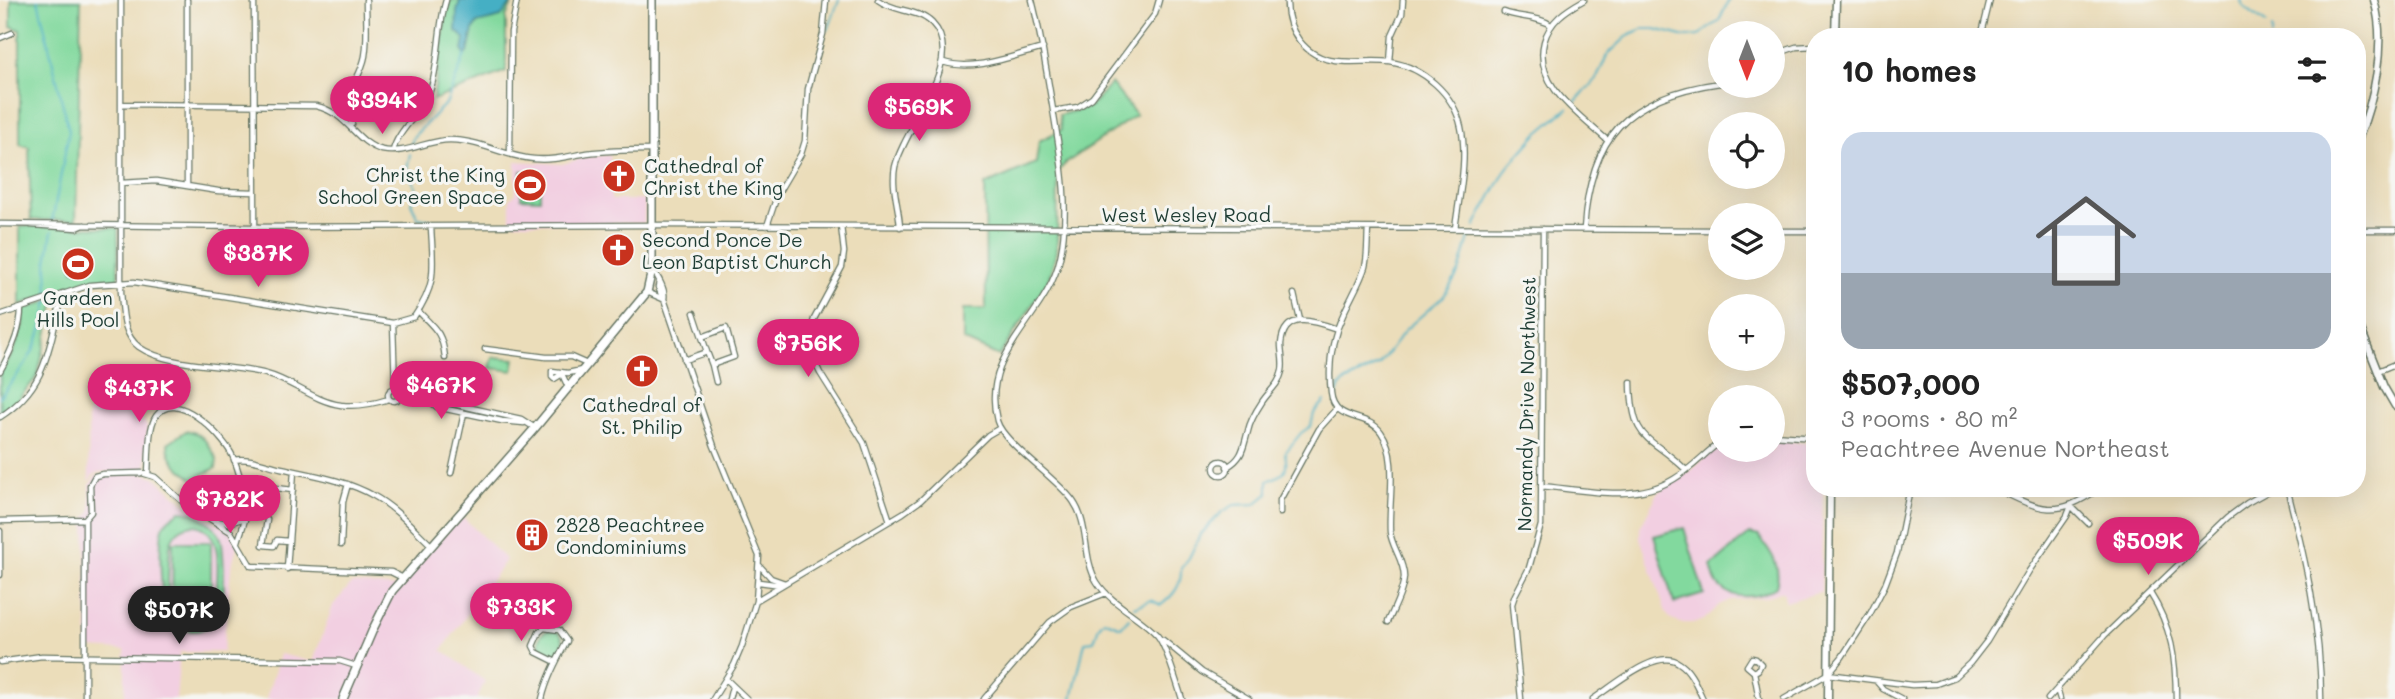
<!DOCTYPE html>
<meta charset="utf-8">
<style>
body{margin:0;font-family:Mali,sans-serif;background:#f2f2f2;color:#222;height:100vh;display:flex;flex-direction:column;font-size:26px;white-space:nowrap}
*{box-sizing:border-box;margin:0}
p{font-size:23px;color:#767676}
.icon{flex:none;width:38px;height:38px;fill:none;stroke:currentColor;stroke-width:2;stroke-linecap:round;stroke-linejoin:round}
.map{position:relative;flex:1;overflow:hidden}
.side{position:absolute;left:1806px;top:28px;width:560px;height:469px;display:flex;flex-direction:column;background:#fff;border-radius:28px;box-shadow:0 7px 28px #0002}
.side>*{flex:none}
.needle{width:46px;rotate:180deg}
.buttons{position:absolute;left:1708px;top:21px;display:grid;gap:14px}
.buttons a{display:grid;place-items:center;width:77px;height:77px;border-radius:50%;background:#fff;box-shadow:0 7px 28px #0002;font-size:35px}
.price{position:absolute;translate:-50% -60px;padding:0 16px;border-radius:24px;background:#db2777;color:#fff;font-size:23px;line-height:46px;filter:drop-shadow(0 2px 4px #0008)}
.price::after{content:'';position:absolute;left:50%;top:42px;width:21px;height:16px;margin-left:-10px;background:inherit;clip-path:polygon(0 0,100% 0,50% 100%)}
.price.active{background:#222;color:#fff}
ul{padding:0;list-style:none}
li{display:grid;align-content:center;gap:14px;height:371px;padding:0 35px}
li span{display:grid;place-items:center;height:217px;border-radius:21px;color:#555}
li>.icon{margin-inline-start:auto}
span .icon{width:126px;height:126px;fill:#fffc;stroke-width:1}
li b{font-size:30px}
h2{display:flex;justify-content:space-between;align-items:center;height:84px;padding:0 35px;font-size:30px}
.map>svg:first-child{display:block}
.built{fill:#f2cfe1}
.green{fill:#82d99e;stroke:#508b69;stroke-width:2;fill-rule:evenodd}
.water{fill:#45afc4;stroke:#32767c;stroke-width:2}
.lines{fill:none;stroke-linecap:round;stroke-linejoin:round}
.stream{stroke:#45afc4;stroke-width:2}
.minor-casing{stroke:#667563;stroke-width:7}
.major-casing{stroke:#667563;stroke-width:9}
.highway-casing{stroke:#667563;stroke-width:10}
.minor{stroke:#fff;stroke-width:4.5}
.major{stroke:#fff;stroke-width:6}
.highway{stroke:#fff;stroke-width:7}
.labels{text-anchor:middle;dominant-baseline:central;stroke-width:6;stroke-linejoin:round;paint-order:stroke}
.poi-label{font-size:19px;fill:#1f3d34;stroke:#f6f6f2;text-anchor:start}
.street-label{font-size:19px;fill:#1f3d34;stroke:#f6f6f2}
</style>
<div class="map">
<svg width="2395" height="699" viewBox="0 0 2395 699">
<rect width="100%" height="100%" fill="#f6f6f2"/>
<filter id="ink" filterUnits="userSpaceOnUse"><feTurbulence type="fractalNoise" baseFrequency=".0143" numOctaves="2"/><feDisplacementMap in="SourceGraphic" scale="14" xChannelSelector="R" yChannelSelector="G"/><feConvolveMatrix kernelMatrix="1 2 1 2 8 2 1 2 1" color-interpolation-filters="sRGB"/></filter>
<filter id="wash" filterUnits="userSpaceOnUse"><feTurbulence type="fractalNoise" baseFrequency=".00686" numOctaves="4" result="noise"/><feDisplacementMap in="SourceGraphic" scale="28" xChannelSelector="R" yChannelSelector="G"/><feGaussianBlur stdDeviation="1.57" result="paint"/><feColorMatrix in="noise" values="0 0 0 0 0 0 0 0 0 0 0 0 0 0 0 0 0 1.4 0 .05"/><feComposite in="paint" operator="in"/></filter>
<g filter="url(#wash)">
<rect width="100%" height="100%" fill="#ebddba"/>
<path class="built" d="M610 155 611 200H645L644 223H510V198L516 194V161L562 164 587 157Z
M96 374 117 377 126 388 134 408 147 426 146 472H100L93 475 89 481 88 415Z
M1773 440 1815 444V488H1823L1821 592 1786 602 1783 591 1766 597 1730 600 1719 605 1704 620 1696 623H1681L1671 620 1666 613 1640 538V527L1659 491 1693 469 1719 445 1720 450H1773Z
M142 473 155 477 183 502 231 532 238 542 231 568 223 652H180L176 699H125V650L88 648 85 519 91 512 90 485 95 476Z
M461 515 506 560 442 650 485 681 477 699H266L280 654 313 662 333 605 352 583 399 587Z"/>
<path class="green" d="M11 0H81L76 220H31L29 147 20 144V30L11 26Z
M451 0H514L506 17V71L433 100 446 16Z
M1111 83 1136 115 1066 163 1058 171 1057 250 1048 281 999 356 963 340V309H986L985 185 1036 163 1039 141 1061 130 1059 115 1090 107Z
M521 171H540V199L521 198Z
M20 226 118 228V279L83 282 20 305Z
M56 298 37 377 15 403 0 412V372L13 353 23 325V310Z
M493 357 515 359 513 371 490 368Z
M186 431C203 431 209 446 217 459L216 468 193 479C180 469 168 460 168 443Z
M180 511C196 511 218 525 222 542 224 568 232 628 195 631 184 632 173 626 168 617 160 605 158 538 164 525 166 521 175 514 180 511ZM197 525C226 534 216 578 216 602 213 627 177 634 170 607 166 589 169 565 170 546 173 532 182 525 197 525Z
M1684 528 1704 594 1674 603 1654 536Z
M1750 534 1759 536C1771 552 1782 566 1776 587 1759 599 1730 601 1717 583 1714 579 1713 571 1711 566 1725 556 1735 544 1750 534Z
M173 542H211V608H172Z
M539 642a12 12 0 1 1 24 0a12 12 0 1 1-24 0Z"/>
<path class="water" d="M460 0H514L501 17 477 23 473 30 468 53 465 55 463 51 465 39 456 31 457 11Z
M73 249H88V258L83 259V270H73Z"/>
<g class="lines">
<path class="stream" d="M38 0 69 131 52 222
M2241 0 2243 6 2267 24
M828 30 839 0
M2272 37V29
M1573 104 1597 78 1607 55 1630 34 1642 29H1655L1686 37 1698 36 1719 21 1729 0
M410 146 414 136 447 102 465 55
M410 154 407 169 417 190 411 203 418 218 436 221V223
M1475 226 1507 168 1537 134 1568 108
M48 295 47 262 52 231
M0 397C27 364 42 344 48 300
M1336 397 1340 386 1345 382 1379 365 1406 329 1444 296 1459 272 1470 235
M1134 607 1151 600 1161 605C1174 595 1182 585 1181 568L1189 558 1200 535 1222 512 1234 505 1255 504 1268 494V481C1284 474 1289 472 1285 453L1301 433 1311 426 1314 413 1325 401
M1072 699 1085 642 1094 641 1099 626 1104 620 1121 627 1129 618"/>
</g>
</g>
<g filter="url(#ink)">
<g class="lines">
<defs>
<path id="minor" d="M121 0V292C123 311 122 334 139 347 169 368 231 364 266 374 293 381 313 401 341 405 358 407 373 404 389 399
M187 0V185
M254 0 255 227
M878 0C894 12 918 9 932 23 968 60 904 127 895 167 891 187 899 207 900 227
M1032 0C1041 34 1046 69 1052 104 1060 153 1071 209 1060 258 1047 319 979 352 997 421 1003 443 1058 479 1073 501 1090 525 1082 558 1097 582 1111 604 1139 616 1157 635 1165 644 1178 686 1182 699
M1287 0C1286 30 1304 57 1336 61 1353 63 1372 60 1390 62 1423 67 1454 94 1461 127 1468 159 1459 197 1455 229
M1584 0C1566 10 1550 20 1544 42 1533 85 1580 115 1608 141
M1504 12C1519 18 1538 16 1551 25
M1981 37 1990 0
M0 38 12 33
M1773 55 1796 47 1815 46
M943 62C974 72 1012 56 1043 48
M1390 62 1392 36 1402 14 1403 0
M121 104 316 106C348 113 355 143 382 150 405 155 427 140 450 140 480 140 505 157 534 159 552 161 569 156 587 153 609 150 630 150 652 150
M1053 111 1078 107 1092 98 1155 14 1159 0
M352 124C339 93 360 83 365 56 368 38 366 18 366 0
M393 151C397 131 422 112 430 91 440 62 437 30 446 0
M510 154 511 32 517 0
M121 183 156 181 218 191 255 192
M0 224 252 227 663 225 1720 230
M31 225 77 228 84 225
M767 226 778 193 801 154 805 141 808 89 823 34 826 0
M841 226 844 252 842 267 814 319 809 337 808 348 820 373 864 443 890 521
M1368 229C1367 242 1368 255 1365 267 1360 283 1350 299 1343 315 1331 340 1328 366 1331 393 1334 423 1367 412 1381 432 1399 457 1388 502 1390 532 1392 548 1404 560 1404 577 1403 592 1394 608 1388 622
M1584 229C1590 136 1627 96 1720 83
M2357 230H2395
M1773 231H1815
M652 270C658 276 666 290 664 299L714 446 759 556 756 601 742 646 734 665 713 699
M659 282 658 287 663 299
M647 292 663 299
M1294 294 1300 320
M420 313C436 329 443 334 445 358
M694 313 702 337
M0 315 90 285 134 282 393 323 414 317C438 283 433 266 431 227
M393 323 395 389
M485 349 546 357H571L587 364
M684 360 707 352 712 365 734 357 726 328 702 337 707 352
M712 365 716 382
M0 371C11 352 21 330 21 308
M2378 371 2395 364
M1631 382C1632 444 1649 434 1686 470
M568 387 562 374 554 379 552 377V371L568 373 582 370
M388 395a6 6 0 1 1 12 0a6 6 0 1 1-12 0Z
M400 397 432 403 440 401 521 419 535 428
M432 403 437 407 502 421 524 423
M0 417C39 392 47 362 56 320 58 311 62 302 63 293
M1773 435 1815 438
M234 460C249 457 267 465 281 468 313 475 346 480 374 496 396 508 413 528 431 545
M1214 468a7 7 0 1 1 14 0a7 7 0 1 1-14 0Z
M1227 467C1243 458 1243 448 1248 431 1250 421 1256 411 1262 402 1269 391 1279 385 1282 371 1284 362 1281 353 1281 344 1284 309 1317 322 1337 329
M451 473 464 413
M148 474C149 459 148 427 156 416 176 387 221 435 231 453 239 468 243 488 246 505 248 517 241 530 238 542
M1541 486C1584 490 1635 503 1674 479 1691 469 1704 454 1720 442
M1995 488C2041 511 2056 519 2100 488
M2287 488C2305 558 2321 626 2321 699
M1910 490 1920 488
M268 502 265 491 267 487 293 490
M1280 513V500L1319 429 1337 409
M85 519V699
M267 520 263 545 274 546 277 540 289 541
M0 521 85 519 91 512 90 485 95 476 103 474 142 473 155 477 183 502 231 532 251 566 391 572 403 578
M217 521 229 523 245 518
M0 531V575
M341 545 343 502 348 484
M759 565 771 578 785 583
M287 569 294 471
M759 582 781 585
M2150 593C2172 627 2176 660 2176 699
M757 600 903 513 920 501 988 435 1000 428
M1163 640 1202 672 1249 699
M0 662 42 656 340 661 356 666
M1754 672 1758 670 1761 664 1756 659 1752 658 1747 666 1754 672 1759 699
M1828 674 1912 685 1936 684 1955 677 1970 663 1987 641 2029 571 2067 516 2071 506 2088 523
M726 679 747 699
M1877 682 1883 689 1902 699
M2057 689 2060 699
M542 699C547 678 557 660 567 641L559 630 544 628 539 632 533 646 536 652 556 662
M729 699 732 687
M984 699 1050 622 1071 607 1106 593
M1521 699 1512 604 1515 595 1529 568 1541 525 1543 229
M1593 699C1612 687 1657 647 1679 663 1691 670 1697 687 1703 699
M1784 699 1828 674 1842 657 1870 614 1885 585 1897 553 1910 488
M2048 699 2105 635 2228 517 2247 503 2274 488"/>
<path id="major" d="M1835 37 1836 0
M2357 143C2374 100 2387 45 2374 0
M2357 319 2384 387 2395 406
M1828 699 1830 488"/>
<path id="highway" d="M343 699 374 627 392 591 535 428 647 292 652 270V0"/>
</defs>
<use href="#minor" class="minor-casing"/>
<use href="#major" class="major-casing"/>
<use href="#highway" class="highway-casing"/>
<use href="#minor" class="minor"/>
<use href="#major" class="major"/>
<use href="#highway" class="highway"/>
</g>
</g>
<defs>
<symbol id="church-disc" viewBox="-11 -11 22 22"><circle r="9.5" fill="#c8321e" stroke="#f6f6f2"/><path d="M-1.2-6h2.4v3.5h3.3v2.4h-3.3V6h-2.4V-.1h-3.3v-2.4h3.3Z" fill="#fff"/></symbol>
<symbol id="stadium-disc" viewBox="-11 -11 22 22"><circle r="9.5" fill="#c8321e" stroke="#f6f6f2"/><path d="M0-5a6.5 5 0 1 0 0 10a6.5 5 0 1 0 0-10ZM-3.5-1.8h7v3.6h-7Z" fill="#fff"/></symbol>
<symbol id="building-disc" viewBox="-11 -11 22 22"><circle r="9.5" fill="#c8321e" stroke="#f6f6f2"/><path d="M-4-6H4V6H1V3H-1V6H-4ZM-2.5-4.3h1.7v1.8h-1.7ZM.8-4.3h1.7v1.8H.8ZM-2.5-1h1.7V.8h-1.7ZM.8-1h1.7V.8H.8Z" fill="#fff"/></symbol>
</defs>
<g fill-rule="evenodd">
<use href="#church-disc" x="600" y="157" width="38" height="38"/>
<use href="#stadium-disc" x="511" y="166" width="38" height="38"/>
<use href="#church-disc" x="599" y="231" width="38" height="38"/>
<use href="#stadium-disc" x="59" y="245" width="38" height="38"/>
<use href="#church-disc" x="623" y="352" width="38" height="38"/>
<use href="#building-disc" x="513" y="516" width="38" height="38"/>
</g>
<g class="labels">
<g class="poi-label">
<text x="644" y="165">Cathedral of<tspan x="644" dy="22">Christ the King</tspan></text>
<text x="505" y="174" text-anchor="end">Christ the King<tspan x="505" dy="22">School Green Space</tspan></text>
<text x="642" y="239">Second Ponce De<tspan x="642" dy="22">Leon Baptist Church</tspan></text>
<text x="78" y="297" text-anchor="middle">Garden<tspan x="78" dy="22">Hills Pool</tspan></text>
<text x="642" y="404" text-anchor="middle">Cathedral of<tspan x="642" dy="22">St. Philip</tspan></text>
<text x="556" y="524">2828 Peachtree<tspan x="556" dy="22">Condominiums</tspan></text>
</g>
<g class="street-label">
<text x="1186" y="214">West Wesley Road</text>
<text transform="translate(1526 404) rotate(-89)">Normandy Drive Northwest</text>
</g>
</g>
</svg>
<div class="buttons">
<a><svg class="needle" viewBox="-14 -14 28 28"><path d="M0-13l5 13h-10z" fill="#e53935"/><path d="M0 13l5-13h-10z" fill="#767676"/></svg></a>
<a><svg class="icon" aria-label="locate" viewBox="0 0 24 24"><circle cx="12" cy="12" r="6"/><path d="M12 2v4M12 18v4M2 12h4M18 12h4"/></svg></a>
<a><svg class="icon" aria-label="layers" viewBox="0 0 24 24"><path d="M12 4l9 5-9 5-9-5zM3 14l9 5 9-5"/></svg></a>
<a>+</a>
<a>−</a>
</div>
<b class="price" style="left:382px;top:136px">$394K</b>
<b class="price" style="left:919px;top:143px">$569K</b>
<b class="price" style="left:258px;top:289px">$387K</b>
<b class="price" style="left:808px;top:379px">$756K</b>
<b class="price" style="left:441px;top:421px">$467K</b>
<b class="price" style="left:139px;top:424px">$437K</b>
<b class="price" style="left:230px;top:535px">$782K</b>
<b class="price" style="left:2148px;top:577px">$509K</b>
<b class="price" style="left:521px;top:643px">$733K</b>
<b class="price active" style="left:179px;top:646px">$507K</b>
<section class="side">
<h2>10 homes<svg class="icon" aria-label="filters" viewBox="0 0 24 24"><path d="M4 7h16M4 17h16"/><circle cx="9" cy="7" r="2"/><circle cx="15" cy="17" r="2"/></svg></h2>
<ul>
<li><span style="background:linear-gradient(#c9d6e8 65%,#9aa5b1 0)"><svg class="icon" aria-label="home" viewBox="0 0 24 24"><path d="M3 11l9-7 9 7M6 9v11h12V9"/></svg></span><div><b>$507,000</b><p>3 rooms · 80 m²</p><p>Peachtree Avenue Northeast</p></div></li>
</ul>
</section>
</div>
